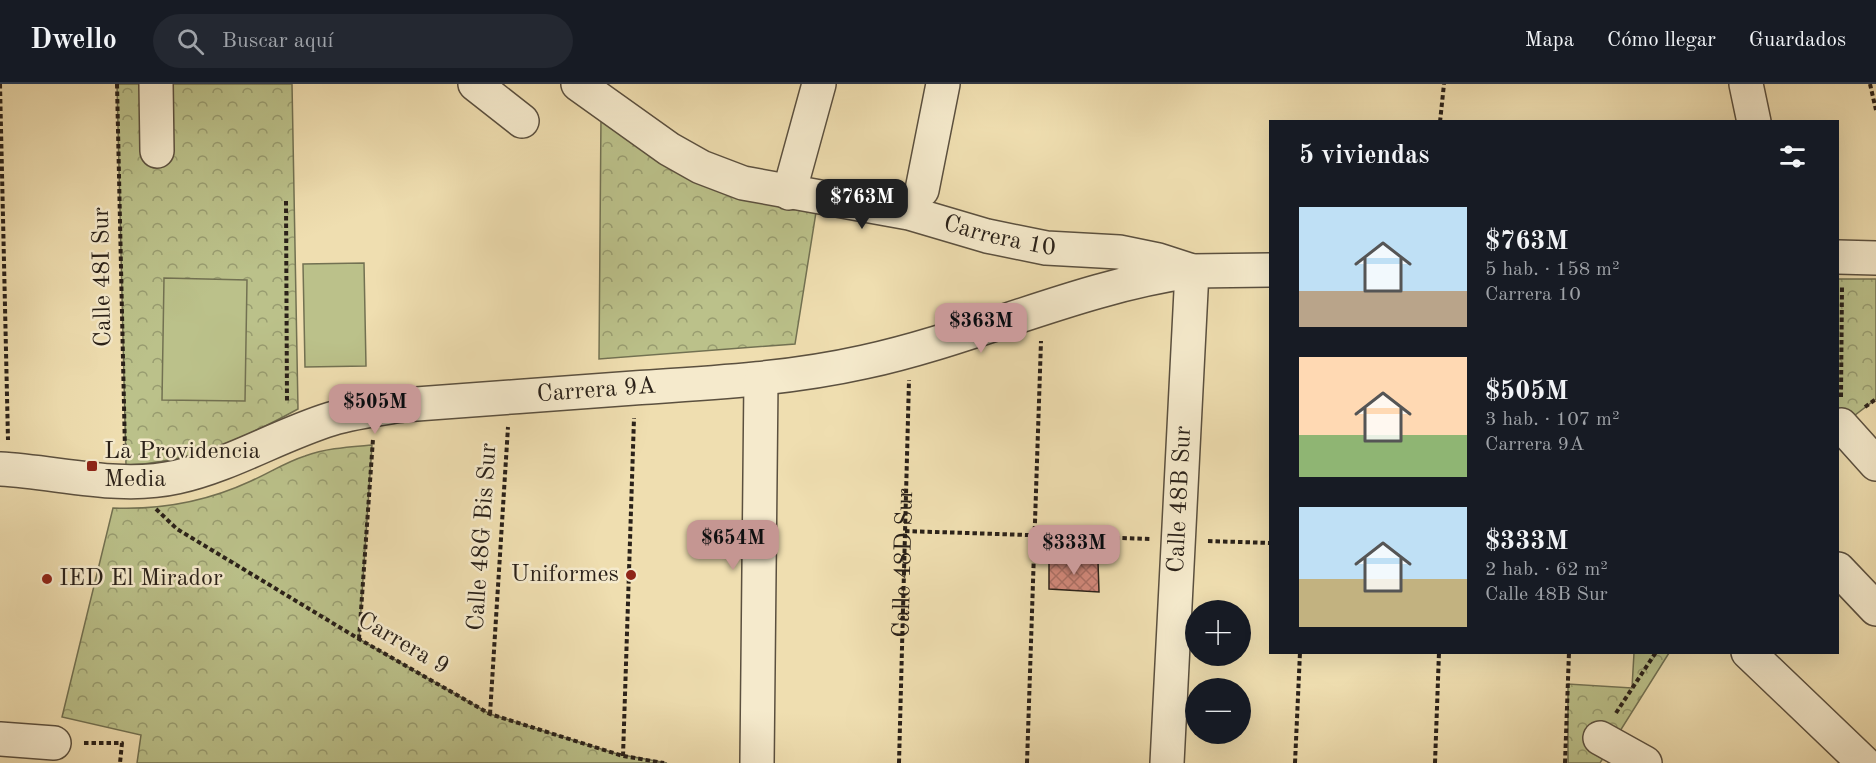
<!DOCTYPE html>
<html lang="es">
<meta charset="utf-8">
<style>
body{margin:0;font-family:"Old Standard TT",serif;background:#242831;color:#f1f3f6;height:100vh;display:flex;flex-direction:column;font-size:22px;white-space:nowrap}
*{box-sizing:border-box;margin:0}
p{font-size:20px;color:#9ea1a6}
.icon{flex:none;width:33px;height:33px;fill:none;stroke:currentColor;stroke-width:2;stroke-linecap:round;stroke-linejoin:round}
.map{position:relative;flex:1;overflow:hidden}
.details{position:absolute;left:1269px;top:36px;width:570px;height:534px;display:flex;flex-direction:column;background:#171b24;border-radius:0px;box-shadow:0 6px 24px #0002}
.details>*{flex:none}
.fabs{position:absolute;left:1185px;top:516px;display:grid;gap:12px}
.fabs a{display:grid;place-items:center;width:66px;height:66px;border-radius:50%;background:#171b24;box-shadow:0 6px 24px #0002;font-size:30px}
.price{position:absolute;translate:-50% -51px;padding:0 14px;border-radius:12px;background:#c59692;color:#111;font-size:20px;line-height:39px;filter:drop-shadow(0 2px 3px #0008)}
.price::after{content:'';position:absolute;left:50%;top:36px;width:18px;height:14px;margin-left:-9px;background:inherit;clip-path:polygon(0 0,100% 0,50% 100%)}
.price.selected{background:#222;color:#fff}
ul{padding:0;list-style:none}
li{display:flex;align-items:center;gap:18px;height:150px;padding:0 30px}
li span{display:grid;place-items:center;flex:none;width:168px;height:120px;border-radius:0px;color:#555}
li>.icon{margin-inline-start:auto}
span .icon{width:72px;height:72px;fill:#fffc;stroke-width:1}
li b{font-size:26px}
h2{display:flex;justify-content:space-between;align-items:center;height:72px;padding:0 30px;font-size:26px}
header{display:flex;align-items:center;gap:36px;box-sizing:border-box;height:84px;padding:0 30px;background:#171b24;border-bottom:2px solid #363941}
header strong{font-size:28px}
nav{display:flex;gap:33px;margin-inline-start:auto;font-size:21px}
.search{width:420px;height:54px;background:#242831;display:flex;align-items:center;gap:15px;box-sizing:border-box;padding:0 21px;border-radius:33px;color:#9ea1a6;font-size:22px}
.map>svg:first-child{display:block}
.park{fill:url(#park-crowns);stroke:#727152;stroke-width:1.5}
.garden{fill:#bbc18a;stroke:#727152;stroke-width:1.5}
.building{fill:url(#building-cross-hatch);stroke:#2a2119;stroke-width:1.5}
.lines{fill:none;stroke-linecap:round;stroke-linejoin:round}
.minor-casing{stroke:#5b503f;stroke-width:36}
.path{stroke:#2a2119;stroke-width:4;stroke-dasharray:4.5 3;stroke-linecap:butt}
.minor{stroke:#f5eacc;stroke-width:33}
.poi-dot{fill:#8f2418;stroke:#f5eacc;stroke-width:2}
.labels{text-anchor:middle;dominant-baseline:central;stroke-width:5;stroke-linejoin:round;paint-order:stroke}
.street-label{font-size:24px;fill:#2a2119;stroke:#f5eacc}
.poi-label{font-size:24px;fill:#2a2119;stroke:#f5eacc;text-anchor:start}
</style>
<header>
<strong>Dwello</strong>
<div class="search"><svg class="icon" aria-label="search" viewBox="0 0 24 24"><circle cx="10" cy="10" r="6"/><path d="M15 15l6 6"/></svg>Buscar aquí</div>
<nav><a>Mapa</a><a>Cómo llegar</a><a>Guardados</a></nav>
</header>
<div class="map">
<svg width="1876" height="679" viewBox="0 0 1876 679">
<defs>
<pattern id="park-crowns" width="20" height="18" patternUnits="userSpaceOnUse" patternTransform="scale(1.5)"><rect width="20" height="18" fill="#bbc18a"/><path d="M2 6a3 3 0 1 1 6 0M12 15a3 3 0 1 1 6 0" fill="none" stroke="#989c70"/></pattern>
<pattern id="building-cross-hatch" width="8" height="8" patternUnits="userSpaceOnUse" patternTransform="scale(1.5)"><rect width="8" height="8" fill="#d48a7d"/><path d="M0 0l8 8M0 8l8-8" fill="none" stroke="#ac7066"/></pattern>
</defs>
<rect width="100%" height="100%" fill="#efdeb0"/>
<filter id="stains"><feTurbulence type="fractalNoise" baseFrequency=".00333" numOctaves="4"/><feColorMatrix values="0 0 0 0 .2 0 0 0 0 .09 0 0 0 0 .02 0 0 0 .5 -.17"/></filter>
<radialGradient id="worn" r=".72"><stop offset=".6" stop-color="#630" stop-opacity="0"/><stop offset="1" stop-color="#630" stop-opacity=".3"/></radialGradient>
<path class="park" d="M117 0H292L298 325C243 355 190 379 126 381Z
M601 32 817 122 795 260 599 275Z
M1838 195H1876V315L1838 344Z
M372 361 359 555 490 630 617 670 667 679H137L141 651 62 633 113 424C161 426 208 417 251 397 269 389 286 378 305 372 327 364 349 363 372 361Z
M1634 569H1669L1600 679H1568V600L1632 604Z"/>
<path class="garden" d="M364 179 366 282 305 283 303 180Z
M164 194 247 196 245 317 162 316Z"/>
<path class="building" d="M1049 476 1098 478 1099 508 1049 505Z"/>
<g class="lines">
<defs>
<g id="minor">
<path d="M156 0 157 67"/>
<path d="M475 0 522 37"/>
<path id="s2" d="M578 0 669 65 701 83 743 99 909 129 987 152 1046 164 1119 168 1158 176 1192 187 1270 186"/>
<path d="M1746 0 1754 38"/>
<path d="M922 106 943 0"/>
<path d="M789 109 819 0"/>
<path d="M1838 173 1876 174"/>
<path d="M1841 341 1876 380"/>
<path id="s3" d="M0 385C58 388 119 406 177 393 231 381 279 351 331 335 354 328 378 325 403 321 480 315 557 310 634 304 711 299 788 295 864 278 975 254 1078 203 1192 187"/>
<path d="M1838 485 1876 525"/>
<path d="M1748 568 1864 679"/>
<path d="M1600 654 1645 679"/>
<path d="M0 655 54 659"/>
<path d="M757 679 761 296"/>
<path id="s4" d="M1167 679 1192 187"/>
</g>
</defs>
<use href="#minor" class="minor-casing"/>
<g class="path">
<path d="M0 0 8 356"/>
<path d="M117 0 125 367"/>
<path d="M1870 0 1876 26"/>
<path d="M1440 38 1444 0"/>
<path d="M286 117 287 319"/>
<path d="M1841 313 1842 201"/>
<path d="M1865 323 1876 315"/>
<path d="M156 425 177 445 359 555 490 630 623 672 664 679"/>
<path d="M905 447 1150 455"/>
<path d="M1208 457 1270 459"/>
<path d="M359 555 373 355"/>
<path d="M1616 629 1656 568"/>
<path d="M490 630 508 343"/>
<path d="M84 659H122L120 679"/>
<path d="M623 672 634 334"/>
<path id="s1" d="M899 679 909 296"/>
<path d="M1027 679 1041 257"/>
<path d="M1295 679 1300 568"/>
<path d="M1435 679 1439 568"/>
<path d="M1565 679 1569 568"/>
</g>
<use href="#minor" class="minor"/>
</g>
<g class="poi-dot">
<rect x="86" y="376" width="12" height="12" rx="3"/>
<circle cx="631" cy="491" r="6"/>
<circle cx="47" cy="495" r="6"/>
</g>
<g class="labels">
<g class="street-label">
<text stroke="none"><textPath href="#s2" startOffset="456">Carrera 10</textPath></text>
<text transform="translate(103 193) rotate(-91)">Calle 48I Sur</text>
<text stroke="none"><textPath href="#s3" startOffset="610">Carrera 9A</textPath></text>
<text stroke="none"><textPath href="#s4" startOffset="264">Calle 48B Sur</textPath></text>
<text transform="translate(483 453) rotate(-86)">Calle 48G Bis Sur</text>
<text stroke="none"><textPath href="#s1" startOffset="200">Calle 48D Sur</textPath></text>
<text transform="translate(403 560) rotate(30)">Carrera 9</text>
</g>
<g class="poi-label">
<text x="104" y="368">La Providencia<tspan x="104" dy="28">Media</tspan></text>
<text x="619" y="491" text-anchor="end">Uniformes</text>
<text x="59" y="495">IED El Mirador</text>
</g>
</g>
<rect width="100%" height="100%" filter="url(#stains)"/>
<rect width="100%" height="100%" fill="url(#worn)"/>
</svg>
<div class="fabs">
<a>+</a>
<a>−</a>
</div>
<b class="price selected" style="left:862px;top:146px">$763M</b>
<b class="price" style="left:981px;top:270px">$363M</b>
<b class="price" style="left:375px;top:351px">$505M</b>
<b class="price" style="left:733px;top:487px">$654M</b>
<b class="price" style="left:1074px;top:492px">$333M</b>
<section class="details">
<h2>5 viviendas<svg class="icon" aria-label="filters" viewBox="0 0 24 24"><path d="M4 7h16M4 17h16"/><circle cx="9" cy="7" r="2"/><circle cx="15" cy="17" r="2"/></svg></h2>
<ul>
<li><span style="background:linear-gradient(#bfe0f5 70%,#b9a48a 0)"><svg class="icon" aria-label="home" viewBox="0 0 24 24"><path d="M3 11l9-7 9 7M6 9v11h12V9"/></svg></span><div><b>$763M</b><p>5 hab. · 158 m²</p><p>Carrera 10</p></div></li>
<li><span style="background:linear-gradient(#ffd9b3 65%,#8fb573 0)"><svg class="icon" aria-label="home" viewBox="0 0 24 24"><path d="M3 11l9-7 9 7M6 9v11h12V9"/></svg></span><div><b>$505M</b><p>3 hab. · 107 m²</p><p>Carrera 9A</p></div></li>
<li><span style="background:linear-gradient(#bfe0f5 60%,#c2b280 0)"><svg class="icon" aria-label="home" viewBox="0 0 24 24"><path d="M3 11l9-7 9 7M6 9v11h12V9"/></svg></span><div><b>$333M</b><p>2 hab. · 62 m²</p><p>Calle 48B Sur</p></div></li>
</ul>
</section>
</div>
